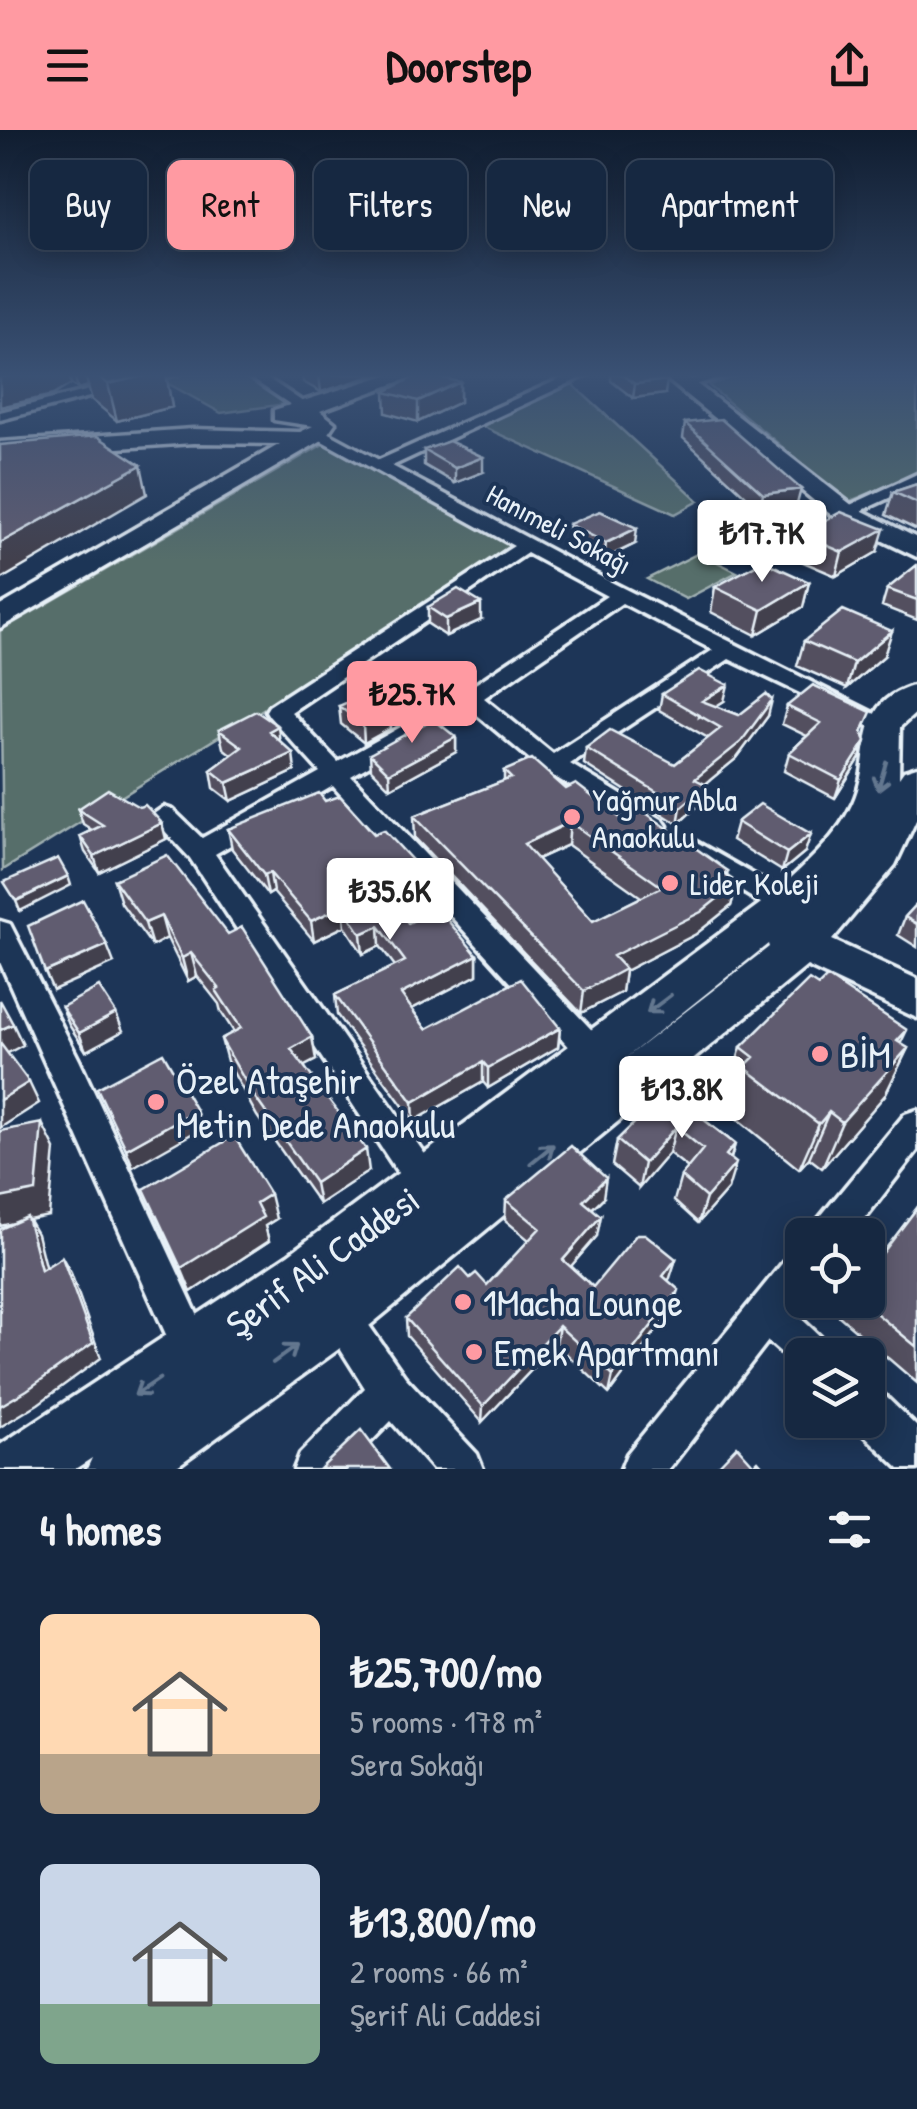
<!DOCTYPE html>
<meta charset="utf-8">
<style>
body{margin:0;font-family:"Patrick Hand",sans-serif;background:#1f3048;color:#f1f3f6;height:100vh;display:flex;flex-direction:column;font-size:38px;white-space:nowrap}
*{box-sizing:border-box;margin:0}
p{font-size:32px;color:#9ea6b1}
.icon{flex:none;width:55px;height:55px;fill:none;stroke:currentColor;stroke-width:2;stroke-linecap:round;stroke-linejoin:round}
.map{position:relative;height:1339px;overflow:hidden}
.details{display:flex;flex-direction:column;background:#162841;flex:1}
.details>*{flex:none}
.guide{position:absolute;left:30px;top:30px;width:858px;height:90px;display:flex;gap:20px}
.fabs{position:absolute;left:785px;top:1088px;display:grid;gap:20px}
.fabs a{display:grid;place-items:center;width:100px;height:100px;border-radius:15px;background:#162841;box-shadow:0 5px 25px #0003,0 0 0 2px #35445a;font-size:50px}
.price{position:absolute;translate:-50% -85px;padding:0 22px;border-radius:10px;background:#fff;color:#222;font-size:32px;line-height:65px;filter:drop-shadow(0 2px 5px #0008)}
.price::after{content:'';position:absolute;left:50%;top:60px;width:30px;height:22px;margin-left:-15px;background:inherit;clip-path:polygon(0 0,100% 0,50% 100%)}
.price.on{background:#ff9aa2;color:#111}
ul{padding:0;list-style:none}
li{display:flex;align-items:center;gap:30px;height:250px;padding:0 40px}
li span{display:grid;place-items:center;flex:none;width:280px;height:200px;border-radius:15px;color:#555}
li>.icon{margin-inline-start:auto}
span .icon{width:120px;height:120px;fill:#fffc;stroke-width:1}
li b{font-size:42px}
h2{display:flex;justify-content:space-between;align-items:center;height:120px;padding:0 40px;font-size:42px}
.chip{padding:0 35px;border-radius:15px;background:#162841;box-shadow:0 5px 25px #0003,0 0 0 2px #35445a;font-size:35px;line-height:90px}
.chip.on{background:#ff9aa2;color:#111}
header{display:flex;justify-content:space-between;align-items:center;height:130px;padding:0 40px;background:#ff9aa2;color:#111;font-size:45px;font-weight:700}
.map>svg:first-child{display:block}
.green{fill:#576e6b;stroke:#a0b0b2;stroke-width:2.5}
.lines{fill:none;stroke-linecap:round;stroke-linejoin:round}
.street-casing{stroke:#e8f1f8;stroke-width:7}
.secondary-casing{stroke:#e8f1f8;stroke-width:7}
.street{fill:#1d3557;fill-rule:evenodd}
.secondary{fill:#1d3557;fill-rule:evenodd}
.wall{fill:#534f5f;stroke:#e8f1f8;stroke-width:2.5;fill-rule:evenodd}
.shaded-wall{fill:#43404e;stroke:#e8f1f8;stroke-width:2.5}
.building{fill:#605c6f;stroke:#e8f1f8;stroke-width:2.5;fill-rule:evenodd}
.oneway{stroke:#64778f}
.poi-dot{fill:#ff9aa2;stroke:#1d3557;stroke-width:4}
.labels{text-anchor:middle;dominant-baseline:central;stroke-width:8;stroke-linejoin:round;paint-order:stroke}
.far-street-label{font-size:28px;fill:#e8f1f8;stroke:#1d3557}
.poi-label{font-size:32px;fill:#e8f1f8;stroke:#1d3557;text-anchor:start}
.near-poi-label{font-size:38px;fill:#e8f1f8;stroke:#1d3557;text-anchor:start}
.near-street-label{font-size:38px;fill:#e8f1f8;stroke:#1d3557}
</style>
<header><svg class="icon" aria-label="menu" viewBox="0 0 24 24"><path d="M4 6h16M4 12h16M4 18h16"/></svg>Doorstep<svg class="icon" aria-label="share" viewBox="0 0 24 24"><path d="M12 15V3M7 8l5-5 5 5M5 13v7h14v-7"/></svg></header>
<div class="map">
<svg width="917" height="1339" viewBox="0 0 917 1339">
<rect width="100%" height="100%" fill="#1d3557"/>
<filter id="ink" filterUnits="userSpaceOnUse"><feTurbulence type="fractalNoise" baseFrequency=".01" numOctaves="2"/><feDisplacementMap in="SourceGraphic" scale="20" xChannelSelector="R" yChannelSelector="G"/><feConvolveMatrix kernelMatrix="1 2 1 2 8 2 1 2 1" color-interpolation-filters="sRGB"/></filter>
<g filter="url(#ink)">
<path class="green" d="M181 244H246L292 273 221 283 160 249Z
M745 244H917V344L848 372 708 255Z
M571 253 699 371 675 384 479 295Z
M327 312 522 419 3 740 0 501Z
M699 423 737 442 686 469 647 449Z"/>
<g class="lines">
<defs>
<path id="street" d="M155 244H178L0 290V282Z
M245 244H261L315 280 303 283Z
M571 244H589L392 336 605 449 895 594 883 601 875 599 729 529 570 634 663 690 667 696 663 702 654 705 543 640 469 578 351 646 605 914 610 923 605 932 594 936 583 932 333 656 215 724 438 1043 444 1055 438 1067 426 1072 414 1067 190 728 151 686 164 677 173 680 202 708 320 642 269 586 266 581 269 576 514 416 313 306V300H323L379 330ZM527 423 607 466 462 563 338 632 291 582ZM622 473 713 520 553 624 484 568Z
M708 244H730L686 258 679 254Z
M917 344V355L850 386 835 382Z
M693 710 797 769 801 776 797 783H777L684 726 680 719 684 712Z
M0 791 10 794 79 930 209 1210 215 1224 209 1238 195 1244 181 1238 0 832Z
M917 980V1021L852 1105H811L816 1092 905 984Z
M802 1119V1167L792 1180 825 1211 831 1225H802V1241L768 1211 669 1339H621L627 1324 789 1125Z
M338 1166 352 1171 405 1247 477 1324 483 1339H433L391 1291 344 1339H294L300 1324 365 1258 319 1185 324 1171Z
M868 1258 883 1264 917 1297V1339H900L853 1294 852 1290H868Z"/>
<path id="secondary" d="M390 244H420L320 281 335 293 324 309 0 498V476L280 314 193 313 0 326V312L193 299 300 302 313 296 274 290V280Z
M661 244H684L853 376 917 408V427L835 388Z
M917 555V582L900 597 899 648 904 641 917 637V688L895 735 832 810 917 849V888L807 836 358 1205 173 1339H87L92 1328 75 1339H0V1315L288 1125 772 765C802 738 836 710 853 673 875 625 850 572 917 555ZM768 814 769 817 623 930Z"/>
</defs>
<use href="#street" class="street-casing"/>
<use href="#secondary" class="secondary-casing"/>
<use href="#street" class="street"/>
<use href="#secondary" class="secondary"/>
</g>
<path class="wall" d="M0 244H166L172 277 117 291 92 270 88 256 78 259 71 254 53 265 0 277Z
M302 244H378L321 262 303 252Z
M611 244H658L665 264 633 268 611 251Z
M460 252V272L418 292 386 283 385 262Z
M685 293 797 374 760 379 683 308Z
M424 320 483 342 455 353 424 335Z
M917 354V400L886 385 893 362Z
M569 394 635 414 604 429 568 410Z
M800 404 877 422 836 446 794 428Z
M917 435V490L882 476 887 459Z
M809 452 803 477 756 505 711 482 715 457Z
M428 477 481 490 446 506 428 494Z
M804 511 884 526 847 558 797 536Z
M662 564 724 571 716 576 739 585 768 586 737 628 705 654 703 671 678 694 584 634 586 618 675 634 708 608 659 580Z
M339 576 390 580 391 598 364 613 341 594Z
M787 576 863 604 866 611 860 628 835 668 784 641 789 623 807 606 782 594Z
M219 600 280 611 295 641 231 671 214 658 211 640 232 625 223 618Z
M456 607V622L390 658 371 639 370 624Z
M504 641 566 659 728 741 727 746 737 753 731 776 696 804 625 841 622 862 581 883 415 708 414 686 504 651ZM568 715 641 767 593 791 537 729Z
M325 671 424 762 395 774 408 793 477 825V845L412 879 426 899 560 898 558 917 488 958 483 952 414 991 337 885 335 865 395 836 380 816 363 824 345 796 314 811 273 762 268 765 232 719 228 699Z
M78 679 166 709 99 742 85 722 80 706 92 700 83 694Z
M737 692 805 722 782 741 732 710Z
M114 750 228 804 312 907 316 930 304 936 369 1041 319 1074 257 986 227 931 221 909 234 902 221 882 219 874 197 846 188 851 167 808 152 816 121 773Z
M917 774V817L898 805 905 787Z
M62 877 123 901 86 921 69 895Z
M900 914 908 918 885 965 822 1038 809 1028 799 1039 730 983 734 969 727 964 741 917Z
M667 961 735 1014 731 1029 728 1059 698 1093 674 1071 681 1046 688 1038 669 1023 639 1058 612 1035 617 1010Z
M144 1059 276 1089 265 1096 269 1111 191 1162Z
M603 1068 592 1079 597 1106 571 1136 593 1157 676 1129 668 1150 673 1178 609 1264 556 1214 482 1292 407 1206 406 1188 470 1148 487 1155 529 1110 505 1090 506 1070Z
M917 1078V1253L832 1180 838 1170H868L872 1137Z"/>
<path class="shaded-wall" d="M17 244H69L71 254 53 265 0 277V247Z
M74 244H85L88 256 78 259Z
M152 244H166L172 277 117 291 108 254Z
M323 244H378L321 262 319 245Z
M667 250 665 264 633 268 635 254Z
M460 252V272L418 292V271Z
M483 327V342L455 353V338Z
M141 335 147 364 0 450V413Z
M801 359 797 374 760 379 763 364Z
M637 398 635 414 604 429 606 413Z
M884 399 877 422 836 446 842 422Z
M809 452 803 477 756 505 762 480Z
M481 473V490L446 506V489Z
M892 501 884 526 847 558 854 533Z
M728 555 724 571 699 587 702 571Z
M772 570 768 586 737 628 692 665 695 649Z
M390 580 391 598 364 613 363 595Z
M278 596 280 614 269 601Z
M456 607V622L390 658 389 643Z
M866 611 860 628 835 668 841 650Z
M293 623 295 641 231 671 227 653Z
M707 655 703 671 678 694 681 677Z
M570 692 568 715 522 736 524 714Z
M162 693 166 709 99 742 94 726Z
M811 704 805 722 782 741 787 723Z
M423 742 424 762 385 779 384 759Z
M270 743 273 762 268 765 264 745Z
M68 746 71 755 20 781 16 771Z
M737 753 731 776 696 804 625 841 622 862 581 883 584 861 613 826Z
M343 776 345 796 314 811 311 791Z
M161 786 167 808 152 816 145 793Z
M379 796 380 816 363 824 361 804Z
M107 815 114 833 53 860 45 842Z
M191 823 197 846 188 851 182 828Z
M477 825V845L402 884 401 864Z
M116 883 123 901 86 921 79 903Z
M13 894 23 915 4 925 0 917V900Z
M560 898 558 917 488 958V938Z
M907 900 887 942 908 918 885 965 822 1038 842 992 897 911Z
M312 907 316 930 295 941 291 919Z
M483 932V952L414 991 413 972Z
M29 952 39 973 0 998V970Z
M196 980 202 998 133 1037 126 1019Z
M829 982 809 1028 799 1039 819 994Z
M42 993 55 1019 49 1086 29 1090 37 1104 50 1156 41 1140 28 1090 0 1096V1068Z
M676 997 669 1023 639 1058 644 1033Z
M735 1014 727 1040 726 1025Z
M366 1019 369 1041 319 1074 315 1053Z
M736 1033 728 1059 698 1093 706 1068Z
M606 1048 603 1068 579 1091 583 1071Z
M270 1064 276 1089 265 1096 269 1111 191 1162 181 1138 256 1073Z
M601 1086 597 1106 560 1149 563 1130Z
M62 1127 71 1143 101 1228 38 1274 0 1297V1276Z
M676 1129 670 1148 657 1165 663 1146Z
M679 1160 673 1178 609 1264 613 1246Z
M559 1196 556 1214 482 1292 483 1276Z"/>
<path class="building" d="M95 244H152L108 254Z
M420 244H428L460 252 418 271 385 262Z
M621 244H658L667 250 635 254Z
M721 289 801 359 763 364 685 293Z
M97 306 141 335 0 413V315Z
M449 311 483 327 455 338 424 320Z
M917 354V373L893 362Z
M600 381 637 398 606 413 569 394Z
M841 382 884 399 842 422 800 404Z
M763 431 809 452 762 480 715 457Z
M917 435V470L887 459Z
M458 459 481 473 446 489 428 477Z
M843 480 892 501 854 533 804 511Z
M699 540 728 555 702 571 739 585 766 564 772 570 741 612 695 649 707 655 681 677 586 618 610 600 675 634 721 598 662 564Z
M813 555 871 582 862 602 866 611 841 650 789 623 821 593 787 576Z
M368 563 390 580 363 595 339 576Z
M256 581 278 596 269 601 293 623 227 653 211 640 242 617 219 600Z
M433 589 456 607 389 643 370 624Z
M532 629 566 659 576 654 619 687 636 676 728 741 724 744 737 753 701 782 613 826 625 839 584 861 414 686 511 648 504 641ZM570 692 662 757 593 791 524 714Z
M108 659 139 677 145 675 162 693 94 726 80 706 103 695 78 679Z
M319 663 325 671 340 666 374 704 384 700 423 742 384 759 408 793 438 779 477 825 401 864 426 899 521 849 560 898 488 938 483 932 413 972 335 865 405 831 379 796 361 804 343 776 311 791 270 743 264 745 228 699Z
M760 674 811 704 787 723 737 692Z
M167 725 228 804 242 797 312 907 291 919 366 1019 315 1053 252 963 221 909 241 898 216 860 219 858 191 823 182 828 161 786 145 793 114 750Z
M58 728 68 746 16 771 4 752Z
M83 770 107 815 45 842 28 796Z
M917 774V794L905 787Z
M827 847 907 900 897 911 908 918 842 992 829 982 819 994 744 937 754 927 741 917 809 850 818 856Z
M99 857 116 883 79 903 62 877Z
M0 870 13 894 0 900Z
M0 913 29 952 0 970Z
M163 923 196 980 126 1019 97 958Z
M667 961 735 1014 726 1025 736 1033 706 1068 681 1046 703 1019 676 997 644 1033 617 1010Z
M42 993 36 1061 0 1068V1001Z
M234 1006 270 1064 256 1073 263 1087 181 1138 144 1059Z
M571 1016 606 1048 583 1071 601 1086 563 1130 593 1157 637 1104H645L676 1129 663 1146 679 1160 613 1246 559 1196 483 1276 406 1188 460 1137 470 1148 476 1143 487 1155 540 1098 506 1070Z
M917 1078V1217L860 1170H868V1134L872 1137Z
M27 1087 41 1140 62 1127 93 1213 27 1260 0 1276V1099Z
M361 1300 390 1339H320Z
M737 1316 754 1335 758 1331 765 1339H715Z"/>
<defs><path id="oneway-shaft" d="M-6 0H5M1.5-3L5.5 0L1.5 3" fill="none" stroke-width="1.6" stroke-linecap="round" stroke-linejoin="round" transform="scale(2.5)"/></defs>
<g class="oneway">
<use href="#oneway-shaft" transform="translate(882 646) rotate(106)"/>
<use href="#oneway-shaft" transform="translate(659 874) rotate(143)"/>
<use href="#oneway-shaft" transform="translate(542 1024) rotate(-39)"/>
<use href="#oneway-shaft" transform="translate(285 1224) rotate(-36)"/>
<use href="#oneway-shaft" transform="translate(147 1257) rotate(146)"/>
</g>
</g>
<linearGradient id="sky" x2="0" y2="1"><stop stop-color="#101d30"/><stop offset="0.57" stop-color="#3a5174"/><stop offset="1" stop-color="#3a5174" stop-opacity="0"/></linearGradient>
<rect width="917" height="431" fill="url(#sky)"/>
<g class="poi-dot">
<circle cx="572" cy="687" r="10"/>
<circle cx="670" cy="753" r="10"/>
<circle cx="820" cy="924" r="10"/>
<circle cx="156" cy="972" r="10"/>
<circle cx="463" cy="1172" r="10"/>
<circle cx="474" cy="1222" r="10"/>
</g>
<g class="labels">
<g class="far-street-label">
<text transform="translate(559 399) rotate(28)">Hanımeli Sokağı</text>
</g>
<g class="poi-label">
<text x="592" y="669">Yağmur Abla<tspan x="592" dy="37">Anaokulu</tspan></text>
<text x="690" y="753">Lider Koleji</text>
</g>
<g class="near-poi-label">
<text x="840" y="924">BİM</text>
<text x="176" y="950">Özel Ataşehir<tspan x="176" dy="44">Metin Dede Anaokulu</tspan></text>
<text x="483" y="1172">1Macha Lounge</text>
<text x="494" y="1222">Emek Apartmanı</text>
</g>
<g class="near-street-label">
<text transform="translate(322 1131) rotate(-36)">Şerif Ali Caddesi</text>
</g>
</g>
</svg>
<div class="fabs">
<a><svg class="icon" aria-label="locate" viewBox="0 0 24 24"><circle cx="12" cy="12" r="6"/><path d="M12 2v4M12 18v4M2 12h4M18 12h4"/></svg></a>
<a><svg class="icon" aria-label="layers" viewBox="0 0 24 24"><path d="M12 4l9 5-9 5-9-5zM3 14l9 5 9-5"/></svg></a>
</div>
<b class="price" style="left:762px;top:455px">₺17.7K</b>
<b class="price on" style="left:412px;top:616px">₺25.7K</b>
<b class="price" style="left:390px;top:813px">₺35.6K</b>
<b class="price" style="left:682px;top:1011px">₺13.8K</b>
<div class="guide">
<a class="chip">Buy</a>
<a class="chip on">Rent</a>
<a class="chip">Filters</a>
<a class="chip">New</a>
<a class="chip">Apartment</a>
</div>
</div>
<section class="details">
<h2>4 homes<svg class="icon" aria-label="filters" viewBox="0 0 24 24"><path d="M4 7h16M4 17h16"/><circle cx="9" cy="7" r="2"/><circle cx="15" cy="17" r="2"/></svg></h2>
<ul>
<li><span style="background:linear-gradient(#ffd9b3 70%,#b9a48a 0)"><svg class="icon" aria-label="home" viewBox="0 0 24 24"><path d="M3 11l9-7 9 7M6 9v11h12V9"/></svg></span><div><b>₺25,700/mo</b><p>5 rooms · 178 m²</p><p>Sera Sokağı</p></div></li>
<li><span style="background:linear-gradient(#c9d6e8 70%,#7fa58c 0)"><svg class="icon" aria-label="home" viewBox="0 0 24 24"><path d="M3 11l9-7 9 7M6 9v11h12V9"/></svg></span><div><b>₺13,800/mo</b><p>2 rooms · 66 m²</p><p>Şerif Ali Caddesi</p></div></li>
</ul>
</section>
